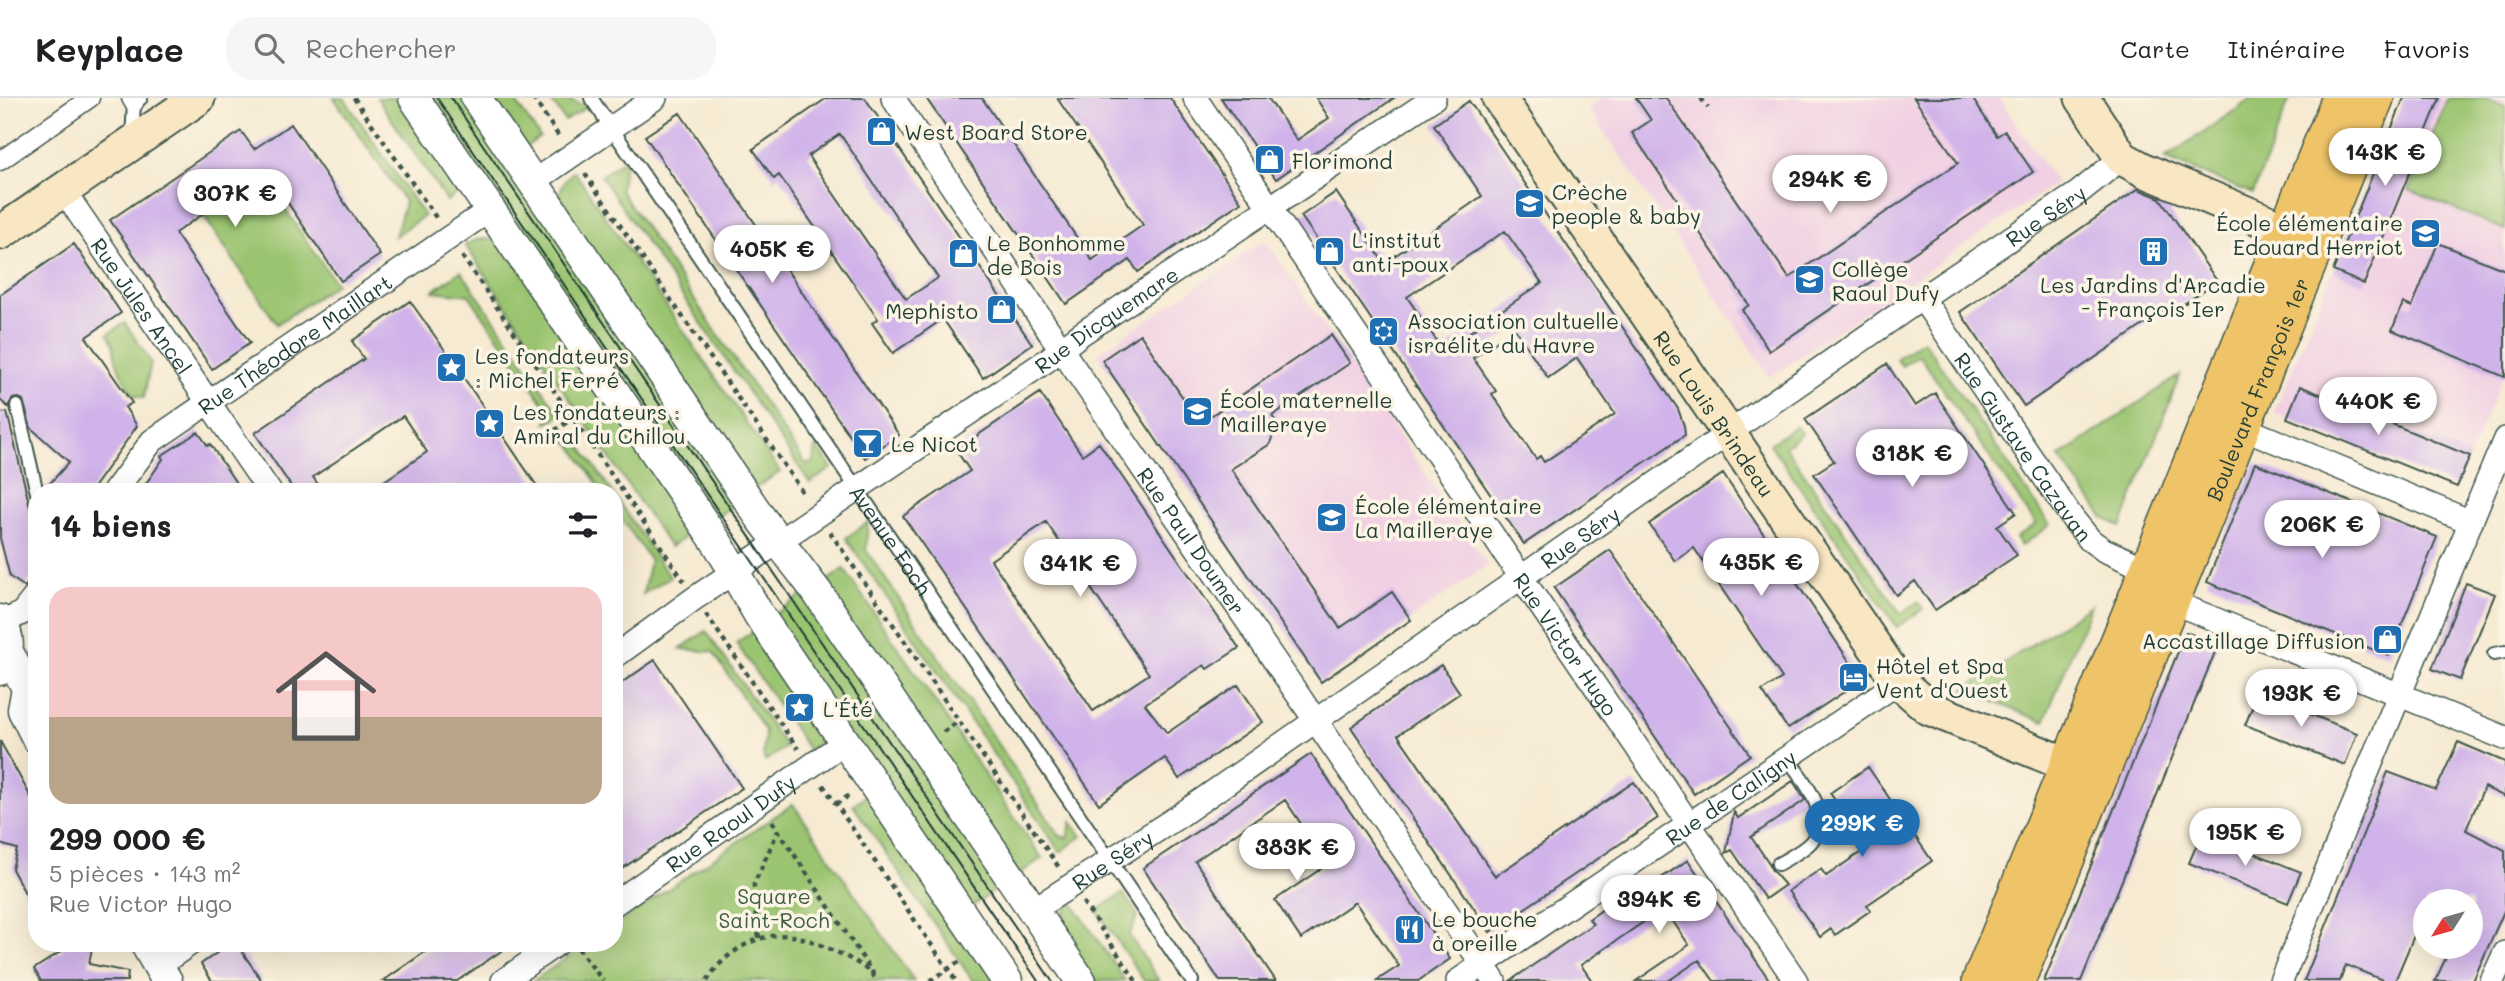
<!DOCTYPE html>
<html lang="fr">
<meta charset="utf-8">
<style>
body{margin:0;font-family:Mali,sans-serif;background:#f6f6f6;color:#202124;height:100vh;display:flex;flex-direction:column;font-size:26px;white-space:nowrap}
*{box-sizing:border-box;margin:0}
p{font-size:23px;color:#757577}
.icon{flex:none;width:38px;height:38px;fill:none;stroke:currentColor;stroke-width:2;stroke-linecap:round;stroke-linejoin:round}
.map{position:relative;flex:1;overflow:hidden}
.panel{position:absolute;left:28px;top:385px;width:595px;height:469px;display:flex;flex-direction:column;background:#fff;border-radius:28px;box-shadow:0 7px 28px #0002}
.panel>*{flex:none}
.needle{width:46px;rotate:233deg}
.tools{position:absolute;left:2413px;top:791px;display:grid;gap:14px}
.tools a{display:grid;place-items:center;width:70px;height:70px;border-radius:50%;background:#fff;box-shadow:0 7px 28px #0002;font-size:35px}
.price{position:absolute;translate:-50% -60px;padding:0 16px;border-radius:24px;background:#fff;color:#222;font-size:23px;line-height:46px;filter:drop-shadow(0 2px 4px #0008)}
.price::after{content:'';position:absolute;left:50%;top:42px;width:21px;height:16px;margin-left:-10px;background:inherit;clip-path:polygon(0 0,100% 0,50% 100%)}
.price.on{background:#1f6fb2;color:#fff}
ul{padding:0;list-style:none}
li{display:grid;align-content:center;gap:14px;height:371px;padding:0 21px}
li+li{border-top:2px solid #e0e0e0}
li span{display:grid;place-items:center;height:217px;border-radius:21px;color:#555}
li>.icon{margin-inline-start:auto}
span .icon{width:126px;height:126px;fill:#fffc;stroke-width:1}
li b{font-size:30px}
h2{display:flex;justify-content:space-between;align-items:center;height:84px;padding:0 21px;font-size:30px}
header{display:flex;align-items:center;gap:42px;box-sizing:border-box;height:98px;padding:0 35px;background:#fff;border-bottom:2px solid #e0e0e0}
header strong{font-size:33px}
nav{display:flex;gap:38px;margin-inline-start:auto;font-size:24px}
.search{width:490px;height:63px;background:#f6f6f6;display:flex;align-items:center;gap:18px;box-sizing:border-box;padding:0 24px;border-radius:28px;color:#757577;font-size:26px}
.map>svg:first-child{display:block}
.built{fill:#f1d0e3}
.green{fill:#9bc471;stroke:#5d8052;stroke-width:2}
.building{fill:#d0b3ea;fill-rule:evenodd}
.lines{fill:none;stroke-linecap:round;stroke-linejoin:round}
.service-casing{stroke:#3f574c;stroke-width:16}
.pedestrian-casing{stroke:#3f574c;stroke-width:21}
.minor-casing{stroke:#3f574c;stroke-width:26}
.tertiary-casing{stroke:#3f574c;stroke-width:33}
.secondary-casing{stroke:#3f574c;stroke-width:37}
.primary-casing{stroke:#3f574c;stroke-width:40}
.path{stroke:#3f574c;stroke-width:4.5;stroke-dasharray:5 5;stroke-linecap:butt}
.service{stroke:#fff;stroke-width:12}
.pedestrian{stroke:#fff;stroke-width:18}
.minor{stroke:#fff;stroke-width:23}
.tertiary{stroke:#fff;stroke-width:30}
.secondary{stroke:#f9e7c3;stroke-width:33}
.primary{stroke:#efc469;stroke-width:37}
.tram{stroke:#1f3d34;stroke-width:2}
.labels{text-anchor:middle;dominant-baseline:central;stroke-width:7;stroke-linejoin:round;paint-order:stroke}
.poi-label{font-size:21px;fill:#1f3d34;stroke:#fcf5e5;text-anchor:start}
.street-label{font-size:21px;fill:#1f3d34;stroke:#fcf5e5}
.park-label{font-size:21px;fill:#3e5f43;stroke:#fcf5e5}
</style>
<header>
<strong>Keyplace</strong>
<div class="search"><svg class="icon" aria-label="search" viewBox="0 0 24 24"><circle cx="10" cy="10" r="6"/><path d="M15 15l6 6"/></svg>Rechercher</div>
<nav><a>Carte</a><a>Itinéraire</a><a>Favoris</a></nav>
</header>
<div class="map">
<svg width="2505" height="883" viewBox="0 0 2505 883">
<rect width="100%" height="100%" fill="#fcf5e5"/>
<filter id="ink" filterUnits="userSpaceOnUse"><feTurbulence type="fractalNoise" baseFrequency=".0143" numOctaves="2"/><feDisplacementMap in="SourceGraphic" scale="14" xChannelSelector="R" yChannelSelector="G"/><feConvolveMatrix kernelMatrix="1 2 1 2 8 2 1 2 1" color-interpolation-filters="sRGB"/></filter>
<filter id="wash" filterUnits="userSpaceOnUse"><feTurbulence type="fractalNoise" baseFrequency=".00686" numOctaves="4" result="noise"/><feDisplacementMap in="SourceGraphic" scale="28" xChannelSelector="R" yChannelSelector="G"/><feGaussianBlur stdDeviation="1.57" result="paint"/><feColorMatrix in="noise" values="0 0 0 0 0 0 0 0 0 0 0 0 0 0 0 0 0 1.4 0 .05"/><feComposite in="paint" operator="in"/></filter>
<g filter="url(#wash)">
<rect width="100%" height="100%" fill="#f6ead2"/>
<path class="built" d="M1602 0H1999L2056 85 1770 279 1588 10Z
M2404 0H2505V272L2457 389 2274 315Z
M1265 142 1488 467 1321 584 1098 255Z"/>
<path class="green" d="M334 0H344L424 118 395 138 405 104Z
M377 0H405L464 91 447 103Z
M423 0H466L741 402 710 423Z
M484 0H513L540 39 521 52Z
M549 0H563L587 9 565 23Z
M2253 0H2290L2253 96 2165 60Z
M2448 0H2485L2505 8V132L2409 92Z
M622 63 625 67 620 92 805 365 813 366 816 348 832 370 810 385 601 78Z
M574 73 780 374 751 393 558 104C560 89 564 82 574 73Z
M264 80 336 186 277 226 205 120Z
M478 141H490L501 144 698 430 670 449 465 147Z
M461 173 560 317 547 325 550 315 469 197 433 193Z
M125 225 151 264 144 300 133 297C127 287 120 277 117 265 113 252 116 248 108 236Z
M1923 242 2050 427 2021 448 2016 440 2036 426 1919 257 1902 268 1896 261Z
M2180 277 2121 429 2104 420 2059 359Z
M1796 328 1802 336 1785 348 1901 516 1918 504 1923 511 1897 529 1770 346Z
M572 335 612 394H603L569 344 560 343Z
M614 397 670 479 643 496 650 462 614 410Z
M868 424 866 452 1060 738 1068 740 1071 724 1082 738 1060 754 846 440Z
M844 471 1042 760 1019 776 821 487Z
M808 493 1006 785 968 811 770 520Z
M2091 507 2044 624 1964 592Z
M759 529 821 633 818 644 810 654 736 545Z
M706 533 786 649 765 663 763 656 765 633 713 554 680 551Z
M871 694 1000 883H973L853 707Z
M793 706 914 883H533L589 845H614V828Z
M1123 795 1138 817 1129 837 1159 883H1144L1097 813Z
M1072 804 1125 883H1090C1074 856 1046 832 1072 804Z"/>
<g id="blocks">
<path class="building" d="M827 0H865L1032 246 983 280 943 221 893 255 872 225 878 221 779 77 774 81 753 51ZM840 36 938 180 906 201 808 58Z
M926 0H982L1092 162 1143 127 1057 0H1170L1241 104 1138 174 1130 162 1066 206Z
M1221 0H1268L1297 42 1329 20 1316 0H1394L1276 81Z
M1636 0H1666L1789 180 1958 65 1914 0H1972L1997 38 2005 33 2033 74 1769 253 1742 212 1749 207 1632 35 1651 22Z
M2404 0H2440L2364 186 2333 173Z
M1469 3 1678 311 1684 328 1685 337 1524 446 1301 118 1336 94 1384 165 1468 108 1482 98 1434 27ZM1505 133 1542 185 1443 252 1407 199ZM1515 231 1548 280 1577 260 1615 316 1544 364 1540 358 1536 361 1492 296 1496 293 1473 260Z
M680 15 899 337 865 360 645 38Z
M291 26 380 157 341 183 266 73 175 135 250 245 212 271 110 122 241 33 254 51Z
M2138 91 2160 100 2217 183 2184 206 2173 211H2167L2024 308 1960 214Z
M2438 145 2505 172V279L2392 232 2403 205 2412 209Z
M74 146 121 215 86 239 132 305 125 309 137 328 90 394H46L45 391 69 364 31 330 23 302 19 300 12 301 8 309 0 302V197Z
M410 203 447 255 541 394H368L427 354 403 318 313 379 323 394H295L255 335 364 261 352 243Z
M1140 236 1200 325 1331 237 1350 265 1272 318 1281 330 1273 336 1270 346 1231 371 1340 530 1392 494 1411 522 1321 584 1102 262Z
M1887 266 1915 308 1935 295 2016 415 1997 428 2017 457 1935 512 1915 483 1896 497 1814 376 1834 363 1805 321Z
M2300 288 2470 358 2457 389 2287 320Z
M1040 295 1082 357 1099 345 1239 550 1207 571 1204 567 1145 606 1167 635 1238 587 1263 624 1179 681 1165 660 1099 706 903 418 970 373 956 352ZM1046 424 1149 576 1093 613 991 462Z
M7 314 30 409 37 404V472L25 489 10 479 0 440V315Z
M198 334 208 348 210 346 242 394H140L163 361 161 358Z
M2255 365 2437 439 2389 558 2207 484Z
M1723 376 1862 582 1788 631 1762 593 1782 580 1694 450 1675 463 1649 426Z
M1610 452 1750 657 1694 696 1554 490Z
M2466 485 2495 496 2460 582 2432 571Z
M2186 534 2218 547 2081 883H2044Z
M655 562 742 690 614 776V590Z
M1441 567 1460 595 1398 637 1495 778 1634 684 1658 720 1490 834 1351 629Z
M2258 595 2357 635 2345 667 2245 627Z
M0 643 32 701 37 702V817L12 771 17 751 0 746Z
M2458 644 2505 664V699L2484 689 2466 732 2505 752V811L2473 883H2435L2451 849H2471V803H2426V837L2416 833 2395 883H2385L2346 867 2340 883H2304L2388 674 2436 692Z
M1311 656 1450 861 1418 883H1376L1399 868 1355 804 1301 841 1275 802 1328 766 1285 702 1195 763 1276 883H1220L1143 770Z
M1868 669 1932 763 1867 807 1871 812 1835 837 1831 831 1820 839 1788 793 1821 771 1826 778 1867 750 1830 695Z
M1793 683 1805 702 1751 739 1769 765 1771 771 1785 787 1765 801 1732 752 1726 755 1734 714 1738 720Z
M2202 734 2301 774 2288 805 2189 765Z
M1688 762 1770 883H1714L1699 862 1668 883H1636L1689 847 1664 810 1581 867 1592 883H1510L1593 826 1589 821 1619 800 1623 806Z
M60 845H93L89 866 128 874 127 883H41L34 871 63 852Z
M231 845H236L262 883H212L201 866Z
M438 845H513L457 883H383Z"/>
</g>
</g>
<g filter="url(#ink)">
<use href="#blocks" fill-opacity="0" stroke="#3f574c" stroke-width="2"/>
<g class="lines">
<defs>
<g id="service">
<path id="s1" d="M591 0 1192 883"/>
<path d="M132 41 134 5 141 0"/>
<path d="M17 308 37 395"/>
<path d="M2494 556 2505 554"/>
<path d="M1778 766C1788 760 1803 753 1811 744 1834 718 1803 681 1787 660"/>
</g>
<path id="pedestrian" d="M131 0 134 5
M0 63 90 0"/>
<g id="minor">
<path id="s2" d="M893 0 1061 251 1494 883"/>
<path id="s3" d="M1195 0 1796 883"/>
<path d="M533 84 655 0"/>
<path id="s4" d="M63 92 270 394"/>
<path id="s5" d="M1922 200 2073 421 2090 442 2104 452 2149 472 2170 503 2505 640"/>
<path d="M2241 329 2471 424"/>
<path id="s6" d="M114 394 152 343 491 111"/>
<path d="M2 525 22 515 37 496"/>
<path id="s7" d="M614 559 695 500 1046 263 1081 236 1434 0"/>
<path id="s8" d="M614 806 845 644"/>
<path id="s9" d="M1033 812 1179 718 1922 200 2078 95 2122 60"/>
<path d="M158 868 191 845"/>
<path d="M503 883 558 845"/>
<path id="s10" d="M1458 883 1899 584"/>
<path d="M2281 883 2505 341"/>
<path d="M2492 883 2505 855"/>
</g>
<path id="tertiary" d="M414 0 718 446 759 517 1007 883
M476 0 760 419 817 494 1081 883
M0 522C11 540 10 553 0 572
M8 554 27 590 23 612 37 640
M145 845 167 883"/>
<g id="secondary">
<path id="s11" d="M1499 0 1899 584 1929 610 2093 677"/>
<path d="M2082 0 2122 60 2146 73 2311 142"/>
<path d="M0 135 198 0"/>
</g>
<g id="primary">
<path d="M1981 883 2341 0"/>
<path id="s12" d="M2016 883 2375 0"/>
</g>
</defs>
<use href="#service" class="service-casing"/>
<use href="#pedestrian" class="pedestrian-casing"/>
<use href="#minor" class="minor-casing"/>
<use href="#tertiary" class="tertiary-casing"/>
<use href="#secondary" class="secondary-casing"/>
<use href="#primary" class="primary-casing"/>
<path class="path" d="M354 0 437 121
M533 0 560 40
M1701 0 1708 10
M585 76 805 398
M462 158 684 483
M538 344 573 320
M830 434 1060 771
M706 516 798 651
M943 634 959 623
M823 687 956 883
M836 706 850 697
M772 723 876 880
M1083 804 1136 883
M759 840 754 805V786L778 733
M578 850 603 883
M707 883C724 854 759 833 793 838 807 840 821 847 834 853 850 860 867 869 878 883
M930 883 962 862"/>
<use href="#service" class="service"/>
<use href="#pedestrian" class="pedestrian"/>
<use href="#minor" class="minor"/>
<use href="#tertiary" class="tertiary"/>
<use href="#secondary" class="secondary"/>
<use href="#primary" class="primary"/>
<path class="tram" d="M437 0 1038 883
M451 0 1052 883"/>
</g>
</g>
<defs>
<symbol id="shop-square" viewBox="-11 -11 22 22"><rect x="-9" y="-9" width="18" height="18" rx="4" fill="#1f6fb2" stroke="#fcf5e5"/><path d="M-5-2.5h2.3a2.7 3.5 0 0 1 5.4 0H5L5.5 6h-11ZM-1.5-2.5h3a1.5 2.3 0 0 0-3 0Z" fill="#fff"/></symbol>
<symbol id="school-square" viewBox="-11 -11 22 22"><rect x="-9" y="-9" width="18" height="18" rx="4" fill="#1f6fb2" stroke="#fcf5e5"/><path d="M0-5L7-2L0 1L-7-2ZM-4 1L0 2.5L4 1V4Q0 6-4 4Z" fill="#fff"/></symbol>
<symbol id="building-square" viewBox="-11 -11 22 22"><rect x="-9" y="-9" width="18" height="18" rx="4" fill="#1f6fb2" stroke="#fcf5e5"/><path d="M-4-6H4V6H1V3H-1V6H-4ZM-2.5-4.3h1.7v1.8h-1.7ZM.8-4.3h1.7v1.8H.8ZM-2.5-1h1.7V.8h-1.7ZM.8-1h1.7V.8H.8Z" fill="#fff"/></symbol>
<symbol id="synagogue-square" viewBox="-11 -11 22 22"><rect x="-9" y="-9" width="18" height="18" rx="4" fill="#1f6fb2" stroke="#fcf5e5"/><path d="M0-6.5L5.6 3.2H-5.6ZM0 6.5L5.6-3.2H-5.6Z" fill="#fff"/></symbol>
<symbol id="sight-square" viewBox="-11 -11 22 22"><rect x="-9" y="-9" width="18" height="18" rx="4" fill="#1f6fb2" stroke="#fcf5e5"/><path d="M0-6L1.8-2.2L6-1.7L2.9 1.2L3.7 5.4L0 3.3L-3.7 5.4L-2.9 1.2L-6-1.7L-1.8-2.2Z" fill="#fff"/></symbol>
<symbol id="bar-square" viewBox="-11 -11 22 22"><rect x="-9" y="-9" width="18" height="18" rx="4" fill="#1f6fb2" stroke="#fcf5e5"/><path d="M-6-5H6L.8 .8V4.5H3.5V6h-7V4.5H-.8V.8Z" fill="#fff"/></symbol>
<symbol id="hotel-square" viewBox="-11 -11 22 22"><rect x="-9" y="-9" width="18" height="18" rx="4" fill="#1f6fb2" stroke="#fcf5e5"/><path d="M-6-4.5h1.5V1H6V5H4.5V3h-9V5H-6ZM-4 0a1.8 1.8 0 1 1 3.6 0ZM.5 0V-2.5h3Q6-2.5 6 0Z" fill="#fff"/></symbol>
<symbol id="restaurant-square" viewBox="-11 -11 22 22"><rect x="-9" y="-9" width="18" height="18" rx="4" fill="#1f6fb2" stroke="#fcf5e5"/><path d="M-5-6h1v4h1v-4h1v4h1v-4h1v5L-1.5 .5V6h-2V.5L-5-1ZM5-6V6H3V1.5H1.5Q1.5-4 5-6Z" fill="#fff"/></symbol>
</defs>
<g fill-rule="evenodd">
<use href="#shop-square" x="864" y="16" width="35" height="35"/>
<use href="#shop-square" x="1252" y="44" width="35" height="35"/>
<use href="#school-square" x="1512" y="88" width="35" height="35"/>
<use href="#school-square" x="2408" y="118" width="35" height="35"/>
<use href="#shop-square" x="1312" y="136" width="35" height="35"/>
<use href="#building-square" x="2136" y="136" width="35" height="35"/>
<use href="#shop-square" x="946" y="138" width="35" height="35"/>
<use href="#school-square" x="1792" y="164" width="35" height="35"/>
<use href="#shop-square" x="984" y="194" width="35" height="35"/>
<use href="#synagogue-square" x="1366" y="216" width="35" height="35"/>
<use href="#sight-square" x="434" y="252" width="35" height="35"/>
<use href="#school-square" x="1180" y="296" width="35" height="35"/>
<use href="#sight-square" x="472" y="308" width="35" height="35"/>
<use href="#bar-square" x="850" y="328" width="35" height="35"/>
<use href="#school-square" x="1314" y="402" width="35" height="35"/>
<use href="#shop-square" x="2370" y="524" width="35" height="35"/>
<use href="#hotel-square" x="1836" y="562" width="35" height="35"/>
<use href="#sight-square" x="782" y="592" width="35" height="35"/>
<use href="#restaurant-square" x="1392" y="814" width="35" height="35"/>
</g>
<g class="labels">
<g class="poi-label">
<text x="904" y="33">West Board Store</text>
<text x="1292" y="62">Florimond</text>
<text x="1552" y="93">Crèche<tspan x="1552" dy="24">people &amp; baby</tspan></text>
<text x="2403" y="124" text-anchor="end">École élémentaire<tspan x="2403" dy="24">Edouard Herriot</tspan></text>
<text x="1352" y="141">L'institut<tspan x="1352" dy="24">anti-poux</tspan></text>
<text x="987" y="144">Le Bonhomme<tspan x="987" dy="24">de Bois</tspan></text>
<text x="1832" y="170">Collège<tspan x="1832" dy="24">Raoul Dufy</tspan></text>
<text x="2153" y="186" text-anchor="middle">Les Jardins d'Arcadie<tspan x="2153" dy="24">- François Ier</tspan></text>
<text x="978" y="212" text-anchor="end">Mephisto</text>
<text x="1407" y="222">Association cultuelle<tspan x="1407" dy="24">israélite du Havre</tspan></text>
<text x="475" y="257">Les fondateurs<tspan x="475" dy="24">: Michel Ferré</tspan></text>
<text x="1220" y="301">École maternelle<tspan x="1220" dy="24">Mailleraye</tspan></text>
<text x="513" y="313">Les fondateurs :<tspan x="513" dy="24">Amiral du Chillou</tspan></text>
<text x="891" y="345">Le Nicot</text>
<text x="1355" y="407">École élémentaire<tspan x="1355" dy="24">La Mailleraye</tspan></text>
<text x="2365" y="542" text-anchor="end">Accastillage Diffusion</text>
<text x="1876" y="567">Hôtel et Spa<tspan x="1876" dy="24">Vent d'Ouest</tspan></text>
<text x="823" y="610">L'Été</text>
<text x="1432" y="820">Le bouche<tspan x="1432" dy="24">à oreille</tspan></text>
</g>
<g class="street-label">
<text stroke="none"><textPath href="#s9" startOffset="1228">Rue Séry</textPath></text>
<text stroke="none"><textPath href="#s4" startOffset="140">Rue Jules Ancel</textPath></text>
<text stroke="none"><textPath href="#s7" startOffset="597">Rue Dicquemare</textPath></text>
<text stroke="none"><textPath href="#s6" startOffset="236">Rue Théodore Maillart</textPath></text>
<text stroke="none"><textPath href="#s12" startOffset="639">Boulevard François 1er</textPath></text>
<text stroke="none"><textPath href="#s11" startOffset="382">Rue Louis Brindeau</textPath></text>
<text stroke="none"><textPath href="#s5" startOffset="180">Rue Gustave Cazavan</textPath></text>
<text stroke="none"><textPath href="#s9" startOffset="662">Rue Séry</textPath></text>
<text stroke="none"><textPath href="#s1" startOffset="534">Avenue Foch</textPath></text>
<text stroke="none"><textPath href="#s2" startOffset="534">Rue Paul Doumer</textPath></text>
<text stroke="none"><textPath href="#s3" startOffset="660">Rue Victor Hugo</textPath></text>
<text stroke="none"><textPath href="#s10" startOffset="329">Rue de Caligny</textPath></text>
<text stroke="none"><textPath href="#s8" startOffset="142">Rue Raoul Dufy</textPath></text>
<text stroke="none"><textPath href="#s9" startOffset="94">Rue Séry</textPath></text>
</g>
<g class="park-label">
<text x="774" y="797">Square<tspan x="774" dy="24">Saint-Roch</tspan></text>
</g>
</g>
</svg>
<div class="tools">
<a><svg class="needle" viewBox="-14 -14 28 28"><path d="M0-13l5 13h-10z" fill="#e53935"/><path d="M0 13l5-13h-10z" fill="#757577"/></svg></a>
</div>
<b class="price" style="left:2385px;top:90px">143K €</b>
<b class="price" style="left:1830px;top:117px">294K €</b>
<b class="price" style="left:235px;top:131px">307K €</b>
<b class="price" style="left:772px;top:187px">405K €</b>
<b class="price" style="left:2378px;top:339px">440K €</b>
<b class="price" style="left:1912px;top:391px">318K €</b>
<b class="price" style="left:2322px;top:462px">206K €</b>
<b class="price" style="left:1761px;top:500px">435K €</b>
<b class="price" style="left:1080px;top:501px">341K €</b>
<b class="price" style="left:2301px;top:631px">193K €</b>
<b class="price on" style="left:1862px;top:761px">299K €</b>
<b class="price" style="left:2245px;top:770px">195K €</b>
<b class="price" style="left:1297px;top:785px">383K €</b>
<b class="price" style="left:1659px;top:837px">394K €</b>
<section class="panel">
<h2>14 biens<svg class="icon" aria-label="filters" viewBox="0 0 24 24"><path d="M4 7h16M4 17h16"/><circle cx="9" cy="7" r="2"/><circle cx="15" cy="17" r="2"/></svg></h2>
<ul>
<li><span style="background:linear-gradient(#f6c9c9 60%,#b9a48a 0)"><svg class="icon" aria-label="home" viewBox="0 0 24 24"><path d="M3 11l9-7 9 7M6 9v11h12V9"/></svg></span><div><b>299 000 €</b><p>5 pièces · 143 m²</p><p>Rue Victor Hugo</p></div></li>
</ul>
</section>
</div>
